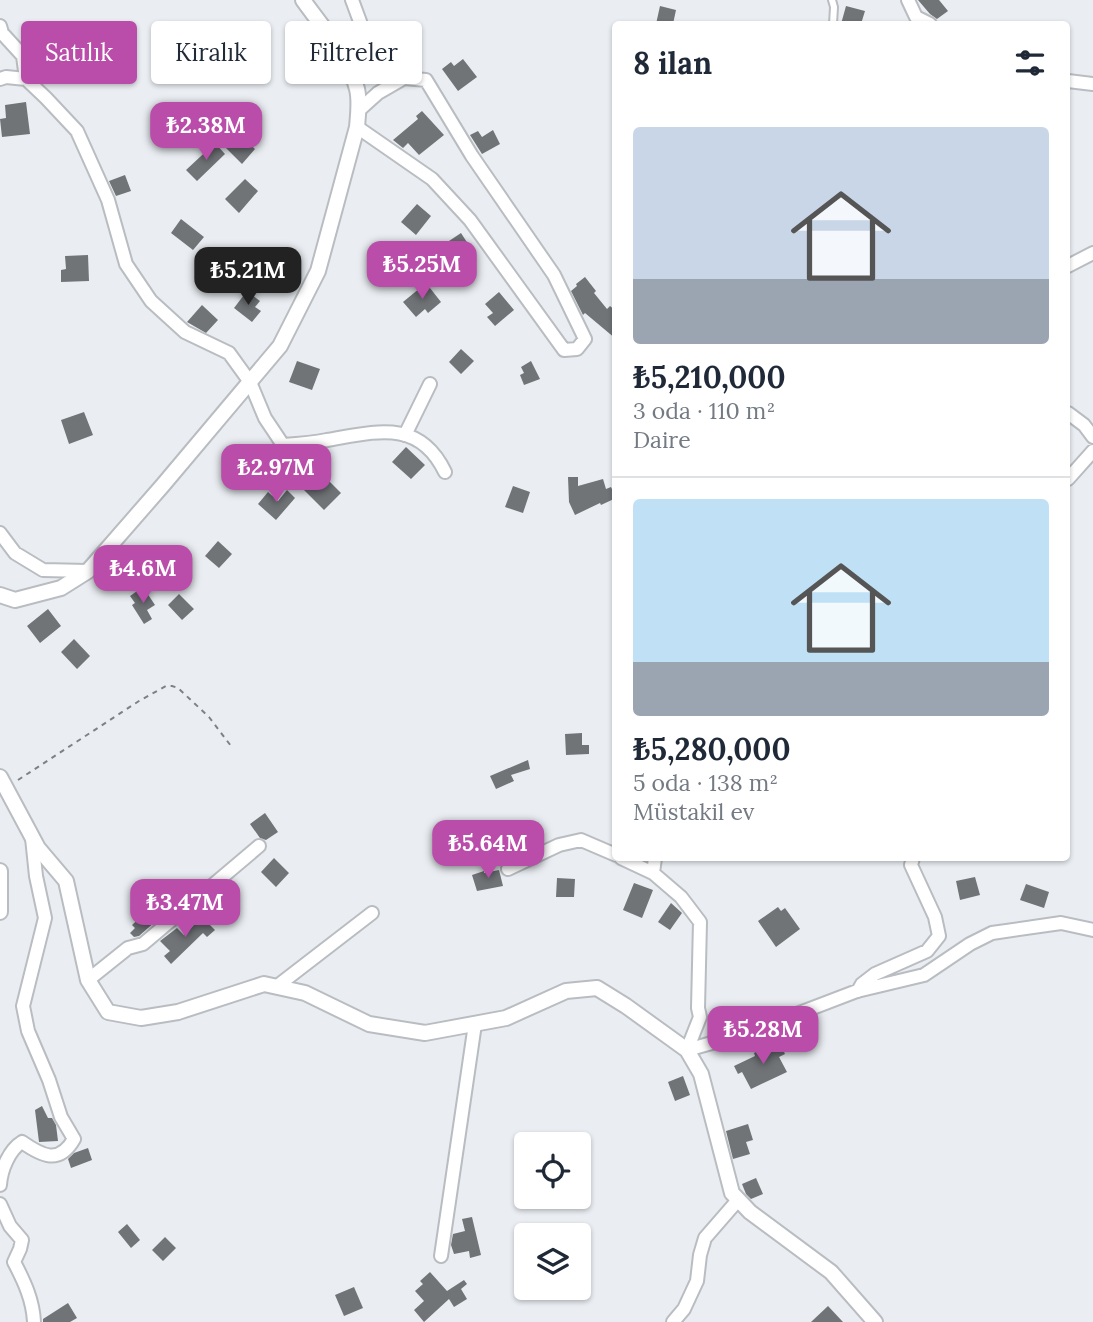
<!DOCTYPE html>
<html lang="tr">
<meta charset="utf-8">
<style>
body{margin:0;font-family:Lora,serif;background:#f6f6f7;color:#1f2937;height:100vh;display:flex;flex-direction:column;font-size:26px;white-space:nowrap}
*{box-sizing:border-box;margin:0}
p{font-size:23px;color:#747a83}
.icon{flex:none;width:38px;height:38px;fill:none;stroke:currentColor;stroke-width:2;stroke-linecap:round;stroke-linejoin:round}
.map{position:relative;flex:1;overflow:hidden}
.side{position:absolute;left:612px;top:21px;width:458px;height:840px;display:flex;flex-direction:column;background:#fff;border-radius:7px;box-shadow:0 2px 5px #0004}
.side>*{flex:none}
.top-card{position:absolute;left:21px;top:21px;width:486px;height:63px;display:flex;gap:14px}
.tools{position:absolute;left:514px;top:1132px;display:grid;gap:14px}
.tools a{display:grid;place-items:center;width:77px;height:77px;border-radius:7px;background:#fff;box-shadow:0 2px 5px #0004;font-size:35px}
.price{position:absolute;translate:-50% -60px;padding:0 16px;border-radius:14px;background:#ba4caa;color:#fff;font-size:23px;line-height:46px;filter:drop-shadow(0 2px 4px #0008)}
.price::after{content:'';position:absolute;left:50%;top:42px;width:21px;height:16px;margin-left:-10px;background:inherit;clip-path:polygon(0 0,100% 0,50% 100%)}
.price.active{background:#222;color:#fff}
ul{padding:0;list-style:none}
li{display:grid;align-content:center;gap:14px;height:371px;padding:0 21px}
li+li{border-top:2px solid #e0e1e3}
li span{display:grid;place-items:center;height:217px;border-radius:7px;color:#555}
li>.icon{margin-inline-start:auto}
span .icon{width:126px;height:126px;fill:#fffc;stroke-width:1}
li b{font-size:30px}
h2{display:flex;justify-content:space-between;align-items:center;height:84px;padding:0 21px;font-size:30px}
.pill{padding:0 24px;border-radius:7px;background:#fff;box-shadow:0 2px 5px #0004;font-size:24px;line-height:63px}
.pill.active{background:#ba4caa;color:#fff}
.map>svg:first-child{display:block}
.building{fill:#707477}
.lines{fill:none;stroke-linecap:round;stroke-linejoin:round}
.service-casing{stroke:#b9bdc1;stroke-width:10}
.minor-casing{stroke:#b9bdc1;stroke-width:16}
.tertiary-casing{stroke:#b9bdc1;stroke-width:18}
.path{stroke:#7e8183;stroke-width:2;stroke-dasharray:5 5;stroke-linecap:butt}
.service{stroke:#fff;stroke-width:6}
.minor{stroke:#fff;stroke-width:12}
.tertiary{stroke:#fff;stroke-width:14}
</style>
<div class="map">
<svg width="1093" height="1322" viewBox="0 0 1093 1322">
<rect width="100%" height="100%" fill="#eaeef2"/>
<path class="building" d="M918 0H939L948 11 937 19 930 14Z
M660 6 676 10 673 24H656Z
M846 6 865 11 861 24H841Z
M58 53 71 66 60 77 47 65Z
M463 59 477 77 458 91 442 69 451 62 454 66Z
M26 102 30 134 2 137 0 119 6 118 5 105Z
M422 111 444 135 419 155 408 143 403 148 393 140 418 119 416 116Z
M493 130 500 144 482 154 470 135 478 131 482 137Z
M239 134 255 149 242 164 226 148Z
M215 143 225 154 197 181 186 170Z
M125 175 131 191 116 196 109 181Z
M245 179 258 191 239 213 225 199Z
M417 204 431 216 416 235 401 222Z
M181 219 204 237 193 250 171 233Z
M461 233 472 250 448 266 437 249Z
M88 255 89 281 61 282V270L66 269 65 256Z
M585 277 596 291 594 293 607 309 610 306 616 311V339L585 313 583 315 571 291 577 286 576 284Z
M426 283 441 302 428 313 425 309 416 317 403 302Z
M247 291 260 301 255 307 261 311 252 322 234 308Z
M499 292 514 310 495 326 487 317 493 313 485 304Z
M202 305 218 320 206 333 187 322Z
M461 349 474 361 461 374 449 362Z
M297 361 320 369 312 390 289 382Z
M531 361 540 379 524 385 520 375 524 373 521 367Z
M84 412 93 435 69 444 61 420Z
M406 447 425 465 411 479 392 462Z
M320 472 341 493 324 510 303 489Z
M568 477H578V486L603 479 606 489 611 487 616 498 601 505 600 503 575 515 569 502Z
M513 486 530 492 523 513 505 507Z
M287 490 295 498 276 520 258 504 268 492 278 501Z
M218 541 232 554 219 568 205 556Z
M143 587 155 605 147 610 152 619 144 624 132 605 135 603 130 596Z
M179 594 194 609 182 620 168 605Z
M48 609 61 626 40 643 27 626Z
M74 639 90 656 77 669 61 652Z
M582 733V745H589V754L566 755 565 734Z
M528 760 530 769 511 775 514 781 496 789 490 776Z
M265 813 278 832 266 840 260 838 250 824Z
M274 858 289 873 276 887 261 872Z
M499 870 503 886 477 891 472 875 484 871V873Z
M975 877 980 895 960 900 956 881Z
M557 878 575 879 574 897H556Z
M634 883 653 890 642 918 623 910Z
M1026 884 1049 892 1044 908 1020 900Z
M671 903 682 913 670 930 658 922Z
M778 907 781 911 785 908 800 929 776 947 758 921Z
M146 912 156 921 139 936 134 937 130 933 135 928 132 925Z
M202 917 215 930 207 937 203 933 171 964 164 956 170 951 160 941 177 928 184 935Z
M808 1019 813 1026 789 1041 784 1033Z
M779 1041 785 1054 779 1057 787 1072 751 1089 742 1072 738 1074 734 1066 755 1056 754 1053Z
M683 1076 690 1095 675 1101 668 1082Z
M42 1106 48 1118H52L56 1125 58 1141 39 1142 35 1110Z
M748 1124 753 1140 746 1142 750 1154 733 1159 726 1131Z
M88 1148 92 1160 71 1168 68 1159 74 1153Z
M756 1178 763 1194 751 1199 746 1194 742 1184Z
M472 1217 481 1255 470 1258 469 1251 454 1254 451 1245 453 1234 465 1231 462 1219Z
M127 1224 140 1240 131 1248 118 1232Z
M165 1237 176 1248 163 1261 152 1250Z
M430 1272 447 1291 464 1280 467 1284 461 1289 467 1299 454 1307 449 1299 424 1322 414 1310 424 1301 415 1291 423 1284 420 1281Z
M354 1287 363 1308 344 1316 335 1295Z
M68 1303 77 1318 70 1322H43V1319Z
M828 1306 843 1322H811Z"/>
<g class="lines">
<defs>
<path id="service" d="M832 0 834 7 833 24"/>
<path id="minor" d="M908 0 916 17 930 24
M0 26 2 33 23 56 26 79
M348 66 360 53 362 27 352 0
M0 79 6 77 26 79 46 98 77 131 108 200 126 264 151 301 185 332 229 353 250 382 265 418 283 445C298 444 312 443 327 440 375 432 419 418 445 472
M1068 81 1093 84
M357 127 432 179 470 220 564 350 577 349 585 339 554 275 472 156 426 80 404 78 378 93 358 111
M1068 266 1093 253
M1068 413 1084 425 1093 437
M405 435 430 384
M1068 479 1093 451
M0 533 15 553 43 570 88 571
M621 858 653 873 681 897 700 922 698 1008 700 1017 687 1050
M508 869 559 845 581 840 616 855
M653 873 655 858
M88 980 128 948 143 944 259 846
M276 987 372 913
M858 991 862 984 875 974 927 951 939 936 935 917 911 865 913 858
M687 1050 747 1033 857 991 924 975 970 944 992 933 1061 923 1093 930
M0 1185C1 1170 9 1150 22 1142 42 1156 59 1165 74 1139L61 1117 49 1080 28 1031 23 1006 45 918 36 876 32 838
M0 1204 10 1226 22 1240 20 1249 14 1262C24 1281 33 1300 34 1322
M441 1256 475 1024
M673 1322 684 1309 697 1281 700 1255 705 1238 738 1200"/>
<path id="tertiary" d="M0 595 15 600 61 588 88 571 163 485 280 346 318 271 357 127C358 115 360 101 357 89 349 56 322 27 303 0
M0 777 38 848 66 881 88 980 108 1012 141 1018 178 1012 264 984 305 993 369 1024 425 1033 506 1018 566 991 597 988 626 1006 687 1050 701 1074 732 1193 750 1212 831 1272 875 1322
M0 871V912"/>
</defs>
<use href="#service" class="service-casing"/>
<use href="#minor" class="minor-casing"/>
<use href="#tertiary" class="tertiary-casing"/>
<path class="path" d="M18 780 139 701 166 686H172L178 688 209 717 231 746"/>
<use href="#service" class="service"/>
<use href="#minor" class="minor"/>
<use href="#tertiary" class="tertiary"/>
</g>
</svg>
<div class="tools">
<a><svg class="icon" aria-label="locate" viewBox="0 0 24 24"><circle cx="12" cy="12" r="6"/><path d="M12 2v4M12 18v4M2 12h4M18 12h4"/></svg></a>
<a><svg class="icon" aria-label="layers" viewBox="0 0 24 24"><path d="M12 4l9 5-9 5-9-5zM3 14l9 5 9-5"/></svg></a>
</div>
<b class="price" style="left:206px;top:162px">₺2.38M</b>
<b class="price" style="left:422px;top:301px">₺5.25M</b>
<b class="price active" style="left:248px;top:307px">₺5.21M</b>
<b class="price" style="left:276px;top:504px">₺2.97M</b>
<b class="price" style="left:143px;top:605px">₺4.6M</b>
<b class="price" style="left:488px;top:880px">₺5.64M</b>
<b class="price" style="left:185px;top:939px">₺3.47M</b>
<b class="price" style="left:763px;top:1066px">₺5.28M</b>
<div class="top-card">
<a class="pill active">Satılık</a>
<a class="pill">Kiralık</a>
<a class="pill">Filtreler</a>
</div>
<section class="side">
<h2>8 ilan<svg class="icon" aria-label="filters" viewBox="0 0 24 24"><path d="M4 7h16M4 17h16"/><circle cx="9" cy="7" r="2"/><circle cx="15" cy="17" r="2"/></svg></h2>
<ul>
<li><span style="background:linear-gradient(#c9d6e8 70%,#9aa5b1 0)"><svg class="icon" aria-label="home" viewBox="0 0 24 24"><path d="M3 11l9-7 9 7M6 9v11h12V9"/></svg></span><div><b>₺5,210,000</b><p>3 oda · 110 m²</p><p>Daire</p></div></li>
<li><span style="background:linear-gradient(#bfe0f5 75%,#9aa5b1 0)"><svg class="icon" aria-label="home" viewBox="0 0 24 24"><path d="M3 11l9-7 9 7M6 9v11h12V9"/></svg></span><div><b>₺5,280,000</b><p>5 oda · 138 m²</p><p>Müstakil ev</p></div></li>
</ul>
</section>
</div>
